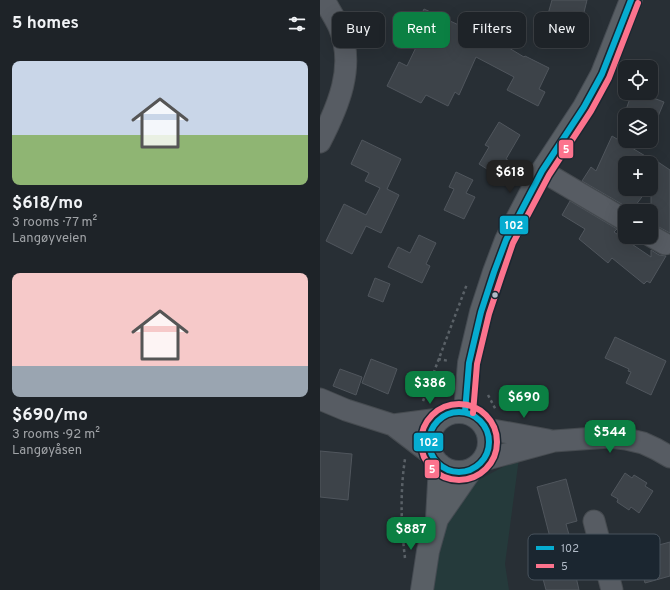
<!DOCTYPE html>
<meta charset="utf-8">
<style>
body{margin:0;font-family:Overpass,sans-serif;background:#2b2f34;color:#f1f3f6;height:100vh;display:flex;flex-direction:column;font-size:15px;white-space:nowrap}
*{box-sizing:border-box;margin:0}
p{font-size:13px;color:#a1a4a8}
.icon{flex:none;width:22px;height:22px;fill:none;stroke:currentColor;stroke-width:2;stroke-linecap:round;stroke-linejoin:round}
.map{position:relative;flex:1;overflow:hidden}
.panel{display:flex;flex-direction:column;background:#1e2328;width:320px}
.panel>*{flex:none}
.guide{position:absolute;left:12px;top:12px;width:278px;height:36px;display:flex;gap:8px}
.fabs{position:absolute;left:298px;top:60px;display:grid;gap:8px}
.fabs a{display:grid;place-items:center;width:40px;height:40px;border-radius:8px;background:#1e2328;box-shadow:0 4px 16px #0002,0 0 0 1px #3c4045;font-size:20px}
.price{position:absolute;translate:-50% -34px;padding:0 9px;border-radius:8px;background:#0b8043;color:#fff;font-size:13px;line-height:26px;filter:drop-shadow(0 1px 2px #0008)}
.price::after{content:'';position:absolute;left:50%;top:24px;width:12px;height:9px;margin-left:-6px;background:inherit;clip-path:polygon(0 0,100% 0,50% 100%)}
.price.selected{background:#222;color:#fff}
ul{padding:0;list-style:none}
li{display:grid;align-content:center;gap:8px;height:212px;padding:0 12px}
li span{display:grid;place-items:center;height:124px;border-radius:8px;color:#555}
li>.icon{margin-inline-start:auto}
span .icon{width:72px;height:72px;fill:#fffc;stroke-width:1}
li b{font-size:17px}
h2{display:flex;justify-content:space-between;align-items:center;height:48px;padding:0 12px;font-size:17px}
.chip{padding:0 14px;border-radius:8px;background:#1e2328;box-shadow:0 4px 16px #0002,0 0 0 1px #3c4045;font-size:14px;line-height:36px}
.chip.selected{background:#0b8043;color:#fff}
main{display:flex;flex:1;min-height:0}
.map>svg:first-child{display:block}
.green{fill:#253a3b}
.building{fill:#3d4349;stroke:#50565d}
.lines{fill:none;stroke-linecap:round;stroke-linejoin:round}
.minor-casing{stroke:#464b50;stroke-width:23}
.major-casing{stroke:#454b52;stroke-width:24}
.path{stroke:#5a6167;stroke-width:2.5;stroke-dasharray:3 3;stroke-linecap:butt}
.minor{stroke:#575c63;stroke-width:21}
.major{stroke:#595f65;stroke-width:22}
.bus-1-casing{stroke:#1b2630;stroke-width:9}
.bus-2-casing{stroke:#1b2630;stroke-width:9}
.bus-1{stroke:#06acd0;stroke-width:6}
.bus-2{stroke:#fc738d;stroke-width:6}
.bus-dot{fill:#b1bbc7;stroke:#1b2630;stroke-width:1.5}
.key{fill:#1b2630;stroke:#48535d;stroke-width:1}
.key-label{font-size:11px;fill:#b1bbc7}
.line-badge{stroke:#1b2630;stroke-width:1.5}
.badge-label{font-size:11px;text-anchor:middle;font-weight:bold;fill:#fff}
</style>
<main>
<section class="panel">
<h2>5 homes<svg class="icon" aria-label="filters" viewBox="0 0 24 24"><path d="M4 7h16M4 17h16"/><circle cx="9" cy="7" r="2"/><circle cx="15" cy="17" r="2"/></svg></h2>
<ul>
<li><span style="background:linear-gradient(#c9d6e8 60%,#8fb573 0)"><svg class="icon" aria-label="home" viewBox="0 0 24 24"><path d="M3 11l9-7 9 7M6 9v11h12V9"/></svg></span><div><b>$618/mo</b><p>3 rooms · 77 m²</p><p>Langøyveien</p></div></li>
<li><span style="background:linear-gradient(#f6c9c9 75%,#9aa5b1 0)"><svg class="icon" aria-label="home" viewBox="0 0 24 24"><path d="M3 11l9-7 9 7M6 9v11h12V9"/></svg></span><div><b>$690/mo</b><p>3 rooms · 92 m²</p><p>Langøyåsen</p></div></li>
</ul>
</section>
<div class="map">
<svg width="350" height="590" viewBox="0 0 350 590">
<rect width="100%" height="100%" fill="#282f35"/>
<path class="green" d="M199 458 185 564 189 590H111L116 543 142 489Z"/>
<path class="building" d="M232 0H267L259 33 236 28V26L228 24 231 14H228Z
M104 9 167 38 169 36 204 57 205 56 229 68 219 89 225 92 218 106 187 90 194 77 156 57 139 95 135 92 128 106 106 95 101 103 67 86 79 62 87 66 100 39 92 35Z
M312 93H320L344 102 334 126 331 125V115H304Z
M179 122 200 135 186 159 191 162 181 178 159 164 169 147 165 145Z
M292 136 337 163 338 162 350 170V233L337 226 331 224V163H305V189H328L312 210 262 181 271 167 276 171Z
M42 140 81 159 67 189 79 195 61 233 46 226 32 254 6 241 24 204 46 215 60 188 45 181 49 173 31 164Z
M136 172 153 180 146 193 155 197 144 219 124 210 134 189 129 187Z
M250 201 297 229 294 232 331 257V250L339 255 346 256 330 283 327 281 324 284 292 258 288 263 259 239 265 229 242 215Z
M99 235 116 243 106 264 110 266 102 283 68 267 78 247 90 253Z
M55 278 70 284 63 302 48 296Z
M295 337 346 361 331 395 306 383 311 372 308 371 309 369 285 358Z
M51 359 77 369 68 394 42 383Z
M20 369 42 377 36 395 13 386Z
M0 451 32 454 28 500 0 497Z
M305 473 312 478 314 475 327 483 325 486 333 491 319 513 311 507 309 510 297 502 298 499 291 495Z
M246 479 257 521 246 524 258 567 254 568 259 590H226L219 564 233 562 231 554 234 553 217 487Z
M350 542V576L325 583 319 559 326 557 324 549Z"/>
<g class="lines">
<defs>
<path id="minor" d="M0 142C18 107 36 66 19 27 15 18 9 9 4 0
M222 171 305 220
M331 236 345 244
M0 399 26 410 73 425 111 454
M73 425 119 419
M167 429 228 440
M164 460 234 441 290 437 306 439 323 443 336 449 350 457
M274 521 292 590"/>
<path id="major" d="M109 442a30 30 0 1 1 60 0a30 30 0 1 1-60 0Z
M145 412 149 363 161 312 174 272 186 240 222 171 264 107 282 74 311 0
M117 519 151 470
M102 590 108 551 117 519 120 465"/>
</defs>
<use href="#minor" class="minor-casing"/>
<use href="#major" class="major-casing"/>
<path class="path" d="M118 359 129 361
M168 395 176 410
M103 401 147 284
M85 558C81 525 80 492 85 459"/>
<use href="#minor" class="minor"/>
<use href="#major" class="major"/>
<defs>
<path id="bus-1" d="M109 442a30 30 0 1 1 60 0a30 30 0 1 1-60 0Z
M145 412 149 363 161 312 174 272 186 240 222 171 264 107 282 74 311 0"/>
<path id="bus-2" d="M101 442a38 38 0 1 1 76 0a38 38 0 1 1-76 0Z
M153 413 157 364 169 314 182 275 193 243 229 175 271 111 289 78 318 3"/>
</defs>
<use href="#bus-1" class="bus-1-casing"/>
<use href="#bus-2" class="bus-2-casing"/>
<use href="#bus-1" class="bus-1"/>
<use href="#bus-2" class="bus-2"/>
</g>
<circle class="bus-dot" cx="175" cy="295" r="3.5"/>
<rect x="208" y="534" width="132" height="46" rx="6" class="key"/>
<rect x="216" y="546" width="18" height="4" fill="#06acd0"/>
<rect x="216" y="564" width="18" height="4" fill="#fc738d"/>
<g class="key-label">
<text x="241" y="552">102</text>
<text x="241" y="570">5</text>
</g>
<g class="line-badge">
<rect x="238" y="139" width="16" height="20" rx="4" fill="#fc738d"/>
<rect x="179" y="215" width="30" height="20" rx="4" fill="#06acd0"/>
<rect x="93" y="432" width="31" height="20" rx="4" fill="#06acd0"/>
<rect x="104" y="459" width="16" height="20" rx="4" fill="#fc738d"/>
</g>
<g class="badge-label">
<text x="246" y="153">5</text>
<text x="194" y="229">102</text>
<text x="109" y="446">102</text>
<text x="112" y="473">5</text>
</g>
</svg>
<div class="fabs">
<a><svg class="icon" aria-label="locate" viewBox="0 0 24 24"><circle cx="12" cy="12" r="6"/><path d="M12 2v4M12 18v4M2 12h4M18 12h4"/></svg></a>
<a><svg class="icon" aria-label="layers" viewBox="0 0 24 24"><path d="M12 4l9 5-9 5-9-5zM3 14l9 5 9-5"/></svg></a>
<a>+</a>
<a>−</a>
</div>
<b class="price selected" style="left:190px;top:194px">$618</b>
<b class="price" style="left:110px;top:405px">$386</b>
<b class="price" style="left:204px;top:419px">$690</b>
<b class="price" style="left:290px;top:454px">$544</b>
<b class="price" style="left:91px;top:551px">$887</b>
<div class="guide">
<a class="chip">Buy</a>
<a class="chip selected">Rent</a>
<a class="chip">Filters</a>
<a class="chip">New</a>
</div>
</div>
</main>
